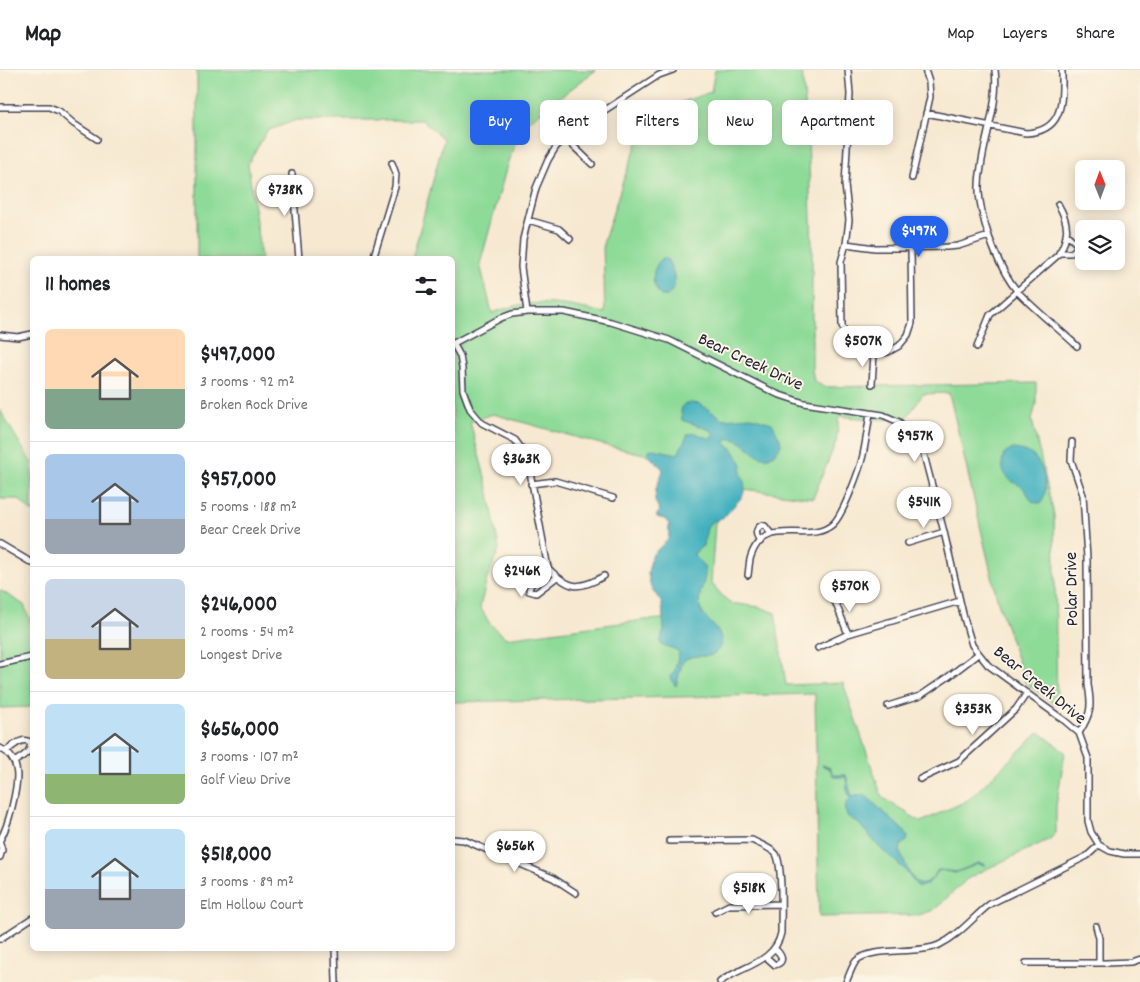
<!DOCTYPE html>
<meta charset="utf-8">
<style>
body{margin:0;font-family:Dekko,sans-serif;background:#f2f2f2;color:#202124;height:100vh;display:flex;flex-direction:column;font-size:19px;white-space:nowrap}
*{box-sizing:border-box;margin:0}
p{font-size:16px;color:#757577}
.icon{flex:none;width:28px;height:28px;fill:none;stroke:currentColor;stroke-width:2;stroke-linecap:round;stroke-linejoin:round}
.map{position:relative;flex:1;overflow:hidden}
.drawer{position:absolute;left:30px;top:186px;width:425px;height:695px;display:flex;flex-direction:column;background:#fff;border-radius:8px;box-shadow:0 2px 12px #0003}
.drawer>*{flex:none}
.guide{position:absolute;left:470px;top:30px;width:475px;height:45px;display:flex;gap:10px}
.needle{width:32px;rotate:359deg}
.buttons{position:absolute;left:1075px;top:90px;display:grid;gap:10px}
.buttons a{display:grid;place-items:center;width:50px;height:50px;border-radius:8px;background:#fff;box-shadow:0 2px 12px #0003;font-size:25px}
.price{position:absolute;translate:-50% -42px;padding:0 11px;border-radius:18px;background:#fff;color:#222;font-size:16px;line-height:32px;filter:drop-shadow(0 1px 2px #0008)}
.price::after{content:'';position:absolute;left:50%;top:30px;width:15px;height:11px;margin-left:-8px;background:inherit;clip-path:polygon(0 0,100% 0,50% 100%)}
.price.selected{background:#2563eb;color:#fff}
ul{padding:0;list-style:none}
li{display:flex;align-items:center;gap:15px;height:125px;padding:0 15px}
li+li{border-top:1px solid #e0e0e0}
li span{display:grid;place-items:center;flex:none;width:140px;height:100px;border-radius:8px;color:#555}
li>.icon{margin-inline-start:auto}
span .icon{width:60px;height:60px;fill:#fffc;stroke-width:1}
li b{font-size:21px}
h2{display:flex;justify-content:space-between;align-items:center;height:60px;padding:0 15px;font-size:21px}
.pill{padding:0 18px;border-radius:8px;background:#fff;box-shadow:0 2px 12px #0003;font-size:18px;line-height:45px}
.pill.selected{background:#2563eb;color:#fff}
header{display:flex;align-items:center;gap:30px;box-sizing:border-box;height:70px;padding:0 25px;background:#fff;border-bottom:1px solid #e0e0e0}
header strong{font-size:24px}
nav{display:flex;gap:28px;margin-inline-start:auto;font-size:18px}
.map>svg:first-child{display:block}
.green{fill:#8edb98;stroke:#587e6a;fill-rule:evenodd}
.water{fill:#43b1bf;stroke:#326a7d}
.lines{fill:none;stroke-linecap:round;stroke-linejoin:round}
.minor-casing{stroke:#424052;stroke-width:8}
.minor{stroke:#fff;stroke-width:5}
.labels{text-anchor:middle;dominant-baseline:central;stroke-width:4;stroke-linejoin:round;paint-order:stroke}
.street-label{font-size:18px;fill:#22223b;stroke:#fcf5e5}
</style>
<header>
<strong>Map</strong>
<nav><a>Map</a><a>Layers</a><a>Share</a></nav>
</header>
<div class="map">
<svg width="1140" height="912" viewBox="0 0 1140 912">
<rect width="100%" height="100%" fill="#fcf5e5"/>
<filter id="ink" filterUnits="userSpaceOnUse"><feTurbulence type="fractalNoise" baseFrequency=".02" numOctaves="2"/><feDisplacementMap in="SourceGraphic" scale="10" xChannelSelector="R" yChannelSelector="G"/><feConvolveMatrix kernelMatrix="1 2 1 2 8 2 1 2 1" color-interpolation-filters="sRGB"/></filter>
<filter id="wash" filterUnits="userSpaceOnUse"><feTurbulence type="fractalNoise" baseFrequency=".0096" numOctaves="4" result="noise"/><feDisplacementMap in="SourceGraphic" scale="20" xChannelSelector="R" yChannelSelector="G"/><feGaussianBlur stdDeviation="1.12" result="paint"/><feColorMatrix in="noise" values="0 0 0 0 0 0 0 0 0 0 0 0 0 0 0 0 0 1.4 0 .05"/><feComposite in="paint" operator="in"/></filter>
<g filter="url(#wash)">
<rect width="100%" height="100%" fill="#f7e9d1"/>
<path class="green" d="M197 0H596L522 56 508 92 480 194 492 243C501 240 510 237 519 235 547 230 577 237 605 243L603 174 623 111 645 53 668 37 711 22 715 0H802L808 68 812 175V300L814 311 824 317 1036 313V334L1032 350 1054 445 1057 636 1025 612 998 532 949 323 923 324 907 347C884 352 862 348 839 346L836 372 813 428 743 419 715 453 711 513 729 533 760 537 775 543 786 615 843 613 882 727 921 752 968 730 1039 662 1065 682 1056 736V763L1050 769 978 803 967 809 934 840 919 845 819 847 815 624 453 632 452 189H412L444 69 422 50H296L267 61 248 94 261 189H197ZM493 344 604 375 648 385 662 398 663 401 656 419 655 431 660 441 657 444V447L665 449 669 454V468L652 485 648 503 651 518 662 533 663 549 644 550 506 568 490 554 480 537 487 509 499 479 488 418 470 352Z
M0 340 32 394V443L19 429H0Z
M0 520 24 535 32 554V637L0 638Z"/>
<path class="water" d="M662 188 667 189C674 202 680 215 667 226H661C650 214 651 200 662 188Z
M690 333 700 334 723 349 751 347 772 353 780 369 781 375C760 409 747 361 725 370L726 375 732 378 742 394 741 404 744 410 745 421 741 428 724 447 711 452 707 458 703 476 696 481 694 485C697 489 701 492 704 497 709 508 696 524 700 538 704 551 732 565 717 581 708 591 691 581 682 593L676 616 671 610 670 606 674 603 679 583C676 578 667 577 661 575L660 572 664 560 662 533 651 518 648 503 652 485 669 468V454L665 449 657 447V444L660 441 655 431 656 419 663 401 662 398 648 385 649 380 653 379 678 384 688 364 695 363 711 369 714 363 710 360 682 350 681 340 684 334Z
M1013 379C1020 380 1026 381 1032 385 1044 394 1050 421 1041 433 1029 434 1030 426 1024 419 1021 415 1021 416 1017 414 1004 408 999 397 1004 384Z
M822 695 830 698 834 705H846L852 727 864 724 905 762 908 767 907 771 901 775 900 783C907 794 908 809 921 815L932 809 938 800 957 802 978 793 985 794V796L978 794 955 803 940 800C932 807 930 816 918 817L903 798 880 778 858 753 848 747 845 741 846 734 850 728 847 720 846 707H834L830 699Z"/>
</g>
<g filter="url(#ink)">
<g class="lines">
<defs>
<path id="minor" d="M848 0 850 24 845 115 849 150 846 174 841 192 842 256 848 268 859 279 874 284 888 282 899 276 908 265 912 253 911 178
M995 0C999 33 985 65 981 97 979 108 978 120 980 131 984 159 1000 201 1018 222 1036 241 1058 258 1077 276
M0 37H49L59 41 74 54 97 69
M926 43 1026 63C1065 61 1062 30 1062 0
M565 68 592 94
M292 104 299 189
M912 108 930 27 929 12 925 0
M528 150 559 159 570 169
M846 174 875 178 947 177 958 176 989 166
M1059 183H1071L1076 179 1077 174 1066 164
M373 189 395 117 396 104 392 93
M527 242 521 197 523 169 536 118 548 90 556 77 573 61 659 5 673 0
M0 265 18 267 32 264
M453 273 460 286 462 298 463 320 470 339 482 353 515 370 527 386 548 498C569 519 578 521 604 506
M452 274 501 248 512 244 527 242H564L611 252 669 270 777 324 804 333 883 345 899 352 913 365 923 381 944 462 964 548 972 575 988 595 1065 651 1079 663 1088 688V751L1091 762 1099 775 1110 781 1124 784H1140
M977 277 990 245 1058 185C1070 166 1069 153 1058 134
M872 314 874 284
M1072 372 1071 390 1083 425 1087 488 1088 615C1092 637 1091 644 1079 663
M531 414 555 411 613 428
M760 472C756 466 754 459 762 455L765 456 771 464
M908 473 944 462
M0 474 32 493
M548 498C541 504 530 511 529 521L536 523 557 507
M748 505C749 499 749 491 751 486 765 444 809 476 833 454 843 445 860 399 863 385 866 371 868 357 870 343
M834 529 848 564
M818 578 848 564 960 531
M0 594 32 587
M888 636 920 626 948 607 978 584
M0 678C24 690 17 716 12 737 9 749 6 760 0 770
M6 681C14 676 21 667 30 672 33 682 21 687 14 692
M920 709 959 691 1016 639 1027 623
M452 769 464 770 553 808 576 823
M669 771 752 770C759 774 771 778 776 784 783 796 781 847 781 863 775 893 741 896 720 912
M0 773 2 780 0 787
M715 842 729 835 780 834
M1096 856 1099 868V892
M0 869 32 848
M335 879 336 912
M766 887 775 895C786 892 781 884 775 879
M1026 893H1106L1131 892 1140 889
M846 912C849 906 852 896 856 891 871 876 917 885 939 875 960 865 973 847 990 834L1087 786 1099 775"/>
</defs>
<use href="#minor" class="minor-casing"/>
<use href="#minor" class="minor"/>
</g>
</g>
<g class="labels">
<g class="street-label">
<text transform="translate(750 293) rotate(25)">Bear Creek Drive</text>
<text transform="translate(1073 519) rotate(-91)">Polar Drive</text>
<text transform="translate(1039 616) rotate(39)">Bear Creek Drive</text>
</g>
</g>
</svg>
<div class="buttons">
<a><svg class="needle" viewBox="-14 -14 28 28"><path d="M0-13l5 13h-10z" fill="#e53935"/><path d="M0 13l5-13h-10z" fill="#757577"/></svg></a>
<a><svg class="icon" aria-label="layers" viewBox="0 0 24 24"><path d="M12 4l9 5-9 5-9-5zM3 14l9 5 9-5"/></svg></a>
</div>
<b class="price" style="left:285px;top:147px">$738K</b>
<b class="price selected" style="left:919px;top:188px">$497K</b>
<b class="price" style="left:863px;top:298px">$507K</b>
<b class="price" style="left:915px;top:393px">$957K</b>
<b class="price" style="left:521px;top:416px">$363K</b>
<b class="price" style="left:924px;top:459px">$541K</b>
<b class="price" style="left:522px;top:528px">$246K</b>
<b class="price" style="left:850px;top:543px">$570K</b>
<b class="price" style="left:973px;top:666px">$353K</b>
<b class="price" style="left:515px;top:803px">$656K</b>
<b class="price" style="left:749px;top:845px">$518K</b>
<div class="guide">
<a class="pill selected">Buy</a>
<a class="pill">Rent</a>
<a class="pill">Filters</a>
<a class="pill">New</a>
<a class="pill">Apartment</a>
</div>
<section class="drawer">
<h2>11 homes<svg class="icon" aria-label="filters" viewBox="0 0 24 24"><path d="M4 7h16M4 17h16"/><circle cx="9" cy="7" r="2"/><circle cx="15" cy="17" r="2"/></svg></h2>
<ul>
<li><span style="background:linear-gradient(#ffd9b3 60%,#7fa58c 0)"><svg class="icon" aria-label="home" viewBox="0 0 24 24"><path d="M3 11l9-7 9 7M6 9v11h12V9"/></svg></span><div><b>$497,000</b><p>3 rooms · 92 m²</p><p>Broken Rock Drive</p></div></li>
<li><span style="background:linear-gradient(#a9c7e8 65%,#9aa5b1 0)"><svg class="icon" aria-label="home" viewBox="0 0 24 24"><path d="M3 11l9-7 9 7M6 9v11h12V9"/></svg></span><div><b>$957,000</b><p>5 rooms · 188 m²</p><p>Bear Creek Drive</p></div></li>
<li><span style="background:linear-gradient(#c9d6e8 60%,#c2b280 0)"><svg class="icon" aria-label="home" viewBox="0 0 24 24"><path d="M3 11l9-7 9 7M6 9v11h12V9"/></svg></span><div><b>$246,000</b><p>2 rooms · 54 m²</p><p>Longest Drive</p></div></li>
<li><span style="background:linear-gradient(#bfe0f5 70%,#8fb573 0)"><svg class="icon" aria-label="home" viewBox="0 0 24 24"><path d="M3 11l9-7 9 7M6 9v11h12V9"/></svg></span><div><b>$656,000</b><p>3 rooms · 107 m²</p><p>Golf View Drive</p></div></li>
<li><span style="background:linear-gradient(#bfe0f5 60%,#9aa5b1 0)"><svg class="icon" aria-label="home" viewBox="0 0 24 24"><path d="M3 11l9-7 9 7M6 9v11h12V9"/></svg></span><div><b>$518,000</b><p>3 rooms · 89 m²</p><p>Elm Hollow Court</p></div></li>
</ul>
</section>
</div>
